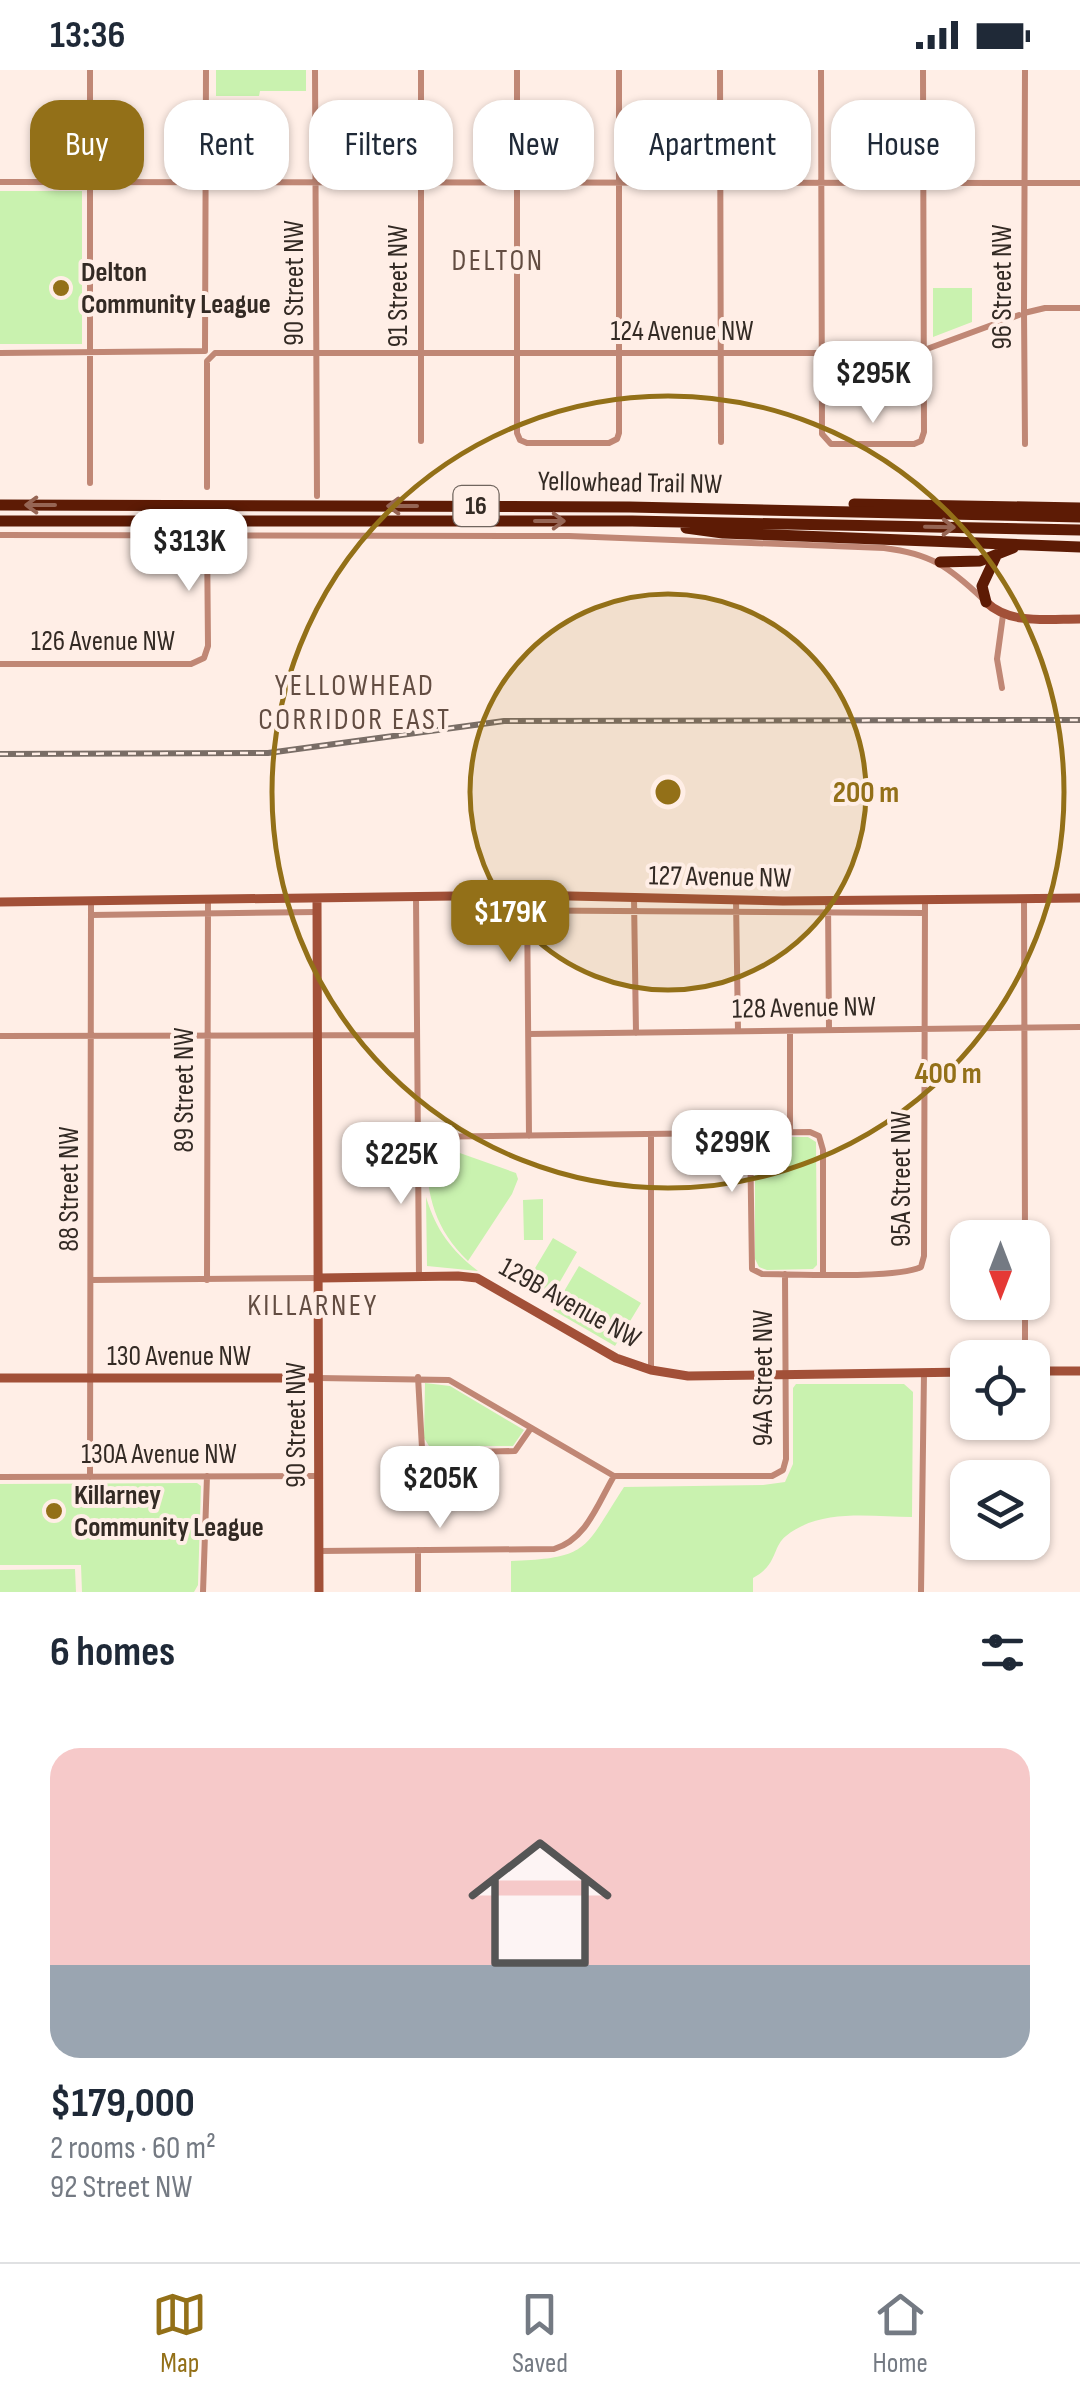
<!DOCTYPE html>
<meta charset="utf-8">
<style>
body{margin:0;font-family:"Sofia Sans Condensed",sans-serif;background:#f2f2f3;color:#1f2937;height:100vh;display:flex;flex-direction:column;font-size:38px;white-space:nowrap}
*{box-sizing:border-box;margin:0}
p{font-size:32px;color:#747a83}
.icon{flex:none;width:55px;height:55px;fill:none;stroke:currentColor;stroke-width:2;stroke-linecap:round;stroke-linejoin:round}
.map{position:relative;height:1522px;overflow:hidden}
.drawer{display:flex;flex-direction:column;background:#fff;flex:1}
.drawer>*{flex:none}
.guide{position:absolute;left:30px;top:30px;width:1020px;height:90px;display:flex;gap:20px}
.needle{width:65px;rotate:180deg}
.tools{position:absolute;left:950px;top:1150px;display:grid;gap:20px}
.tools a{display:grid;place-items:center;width:100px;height:100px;border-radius:20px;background:#fff;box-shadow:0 2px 8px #0004;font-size:50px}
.price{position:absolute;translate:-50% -85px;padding:0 22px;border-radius:20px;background:#fff;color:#222;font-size:32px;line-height:65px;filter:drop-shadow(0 2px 5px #0008)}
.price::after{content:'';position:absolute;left:50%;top:60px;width:30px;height:22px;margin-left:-15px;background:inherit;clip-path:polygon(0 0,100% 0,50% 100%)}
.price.on{background:#937018;color:#fff}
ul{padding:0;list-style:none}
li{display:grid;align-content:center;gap:20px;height:530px;padding:0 50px}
li span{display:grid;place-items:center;height:310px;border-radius:30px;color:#555}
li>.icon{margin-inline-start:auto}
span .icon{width:180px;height:180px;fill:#fffc;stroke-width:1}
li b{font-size:42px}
h2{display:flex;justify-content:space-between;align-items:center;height:120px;padding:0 50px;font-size:42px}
.chip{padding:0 35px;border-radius:30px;background:#fff;box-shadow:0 2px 8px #0004;font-size:35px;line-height:90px}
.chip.on{background:#937018;color:#fff}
.status{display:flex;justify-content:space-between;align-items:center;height:70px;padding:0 50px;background:#fff;direction:ltr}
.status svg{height:28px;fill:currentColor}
.dock{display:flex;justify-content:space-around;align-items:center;height:140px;border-top:2px solid #e0e1e3;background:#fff;font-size:28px;color:#747a83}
.dock a{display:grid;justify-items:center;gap:5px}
.dock .on{color:#937018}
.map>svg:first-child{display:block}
.green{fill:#c9f2af}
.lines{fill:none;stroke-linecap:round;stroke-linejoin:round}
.street{stroke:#c08775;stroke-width:6}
.secondary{stroke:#a25038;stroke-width:9}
.highway{stroke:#5d1b05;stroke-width:11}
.rail-casing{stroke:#796d66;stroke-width:6}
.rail{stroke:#ffeee6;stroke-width:2.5;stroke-dasharray:8;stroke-linecap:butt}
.oneway{stroke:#966554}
.ring{fill:none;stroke:#937018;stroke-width:5}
.poi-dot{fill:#937018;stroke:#ffeee6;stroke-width:4}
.labels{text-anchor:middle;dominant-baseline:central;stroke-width:8;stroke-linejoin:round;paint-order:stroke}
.shield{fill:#ffeee6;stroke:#70655e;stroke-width:2.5}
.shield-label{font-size:25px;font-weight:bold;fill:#332a24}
.poi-label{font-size:28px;font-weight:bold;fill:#332a24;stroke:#ffeee6;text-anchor:start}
.street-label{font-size:28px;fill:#332a24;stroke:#ffeee6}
.neighbourhood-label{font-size:30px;letter-spacing:2.5px;fill:#634d42;stroke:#ffeee6}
.centre{fill:#937018;stroke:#ffeee6;stroke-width:5}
.ring-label{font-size:30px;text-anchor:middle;font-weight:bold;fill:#937018;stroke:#ffeee6;stroke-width:8;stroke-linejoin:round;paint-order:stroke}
</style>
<div class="status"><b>13:36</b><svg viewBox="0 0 49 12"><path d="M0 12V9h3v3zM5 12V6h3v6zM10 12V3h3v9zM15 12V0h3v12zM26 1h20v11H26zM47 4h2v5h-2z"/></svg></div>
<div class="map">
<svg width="1080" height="1522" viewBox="0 0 1080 1522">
<rect width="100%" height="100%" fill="#ffeee6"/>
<path class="green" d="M216 0H306V21H260L259 26H216Z
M0 121H82V274H0Z
M933 218H972V252L933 267Z
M760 1067H808L816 1072 817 1195 813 1199 767 1200 759 1197 755 1189V1074Z
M440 1076 516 1103 518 1109 512 1124 468 1191C435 1159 427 1127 426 1083Z
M426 1127C436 1160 451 1180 478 1201L427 1196Z
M543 1129V1170H524L523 1130Z
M553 1168 577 1182 550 1229 525 1215Z
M579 1196 641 1233 615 1276 553 1240Z
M425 1313 450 1316 524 1360 513 1376H429L424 1368Z
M796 1314H904L913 1322 912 1447C871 1447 820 1438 786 1466 772 1477 778 1495 753 1508V1522H511V1491C590 1488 583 1480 624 1417L763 1415 785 1412 793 1394V1318Z
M197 1413 201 1416 198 1515 194 1522H82L81 1495H0V1414Z
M75 1499 76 1522H0V1500Z"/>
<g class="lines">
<path class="street" d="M315 0 317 426
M421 0V371
M517 0V363L520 370 527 373H609L617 369 619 363V0
M720 0 721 372
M821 0 822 364 831 374H914L921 371 924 362 923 0
M1025 0 1024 243 1045 238H1080
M0 112 1080 113
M1024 240 1025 374
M0 283 205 281 206 0
M518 283H916L1019 245
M90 413V0
M207 417V291L215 283H516
M0 465 569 466 884 478C931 484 948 496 983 529
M0 594H191L204 588 208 576 207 464
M1002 618 997 589 1003 545
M527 825 529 1066
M416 827 419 1206
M634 828 636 963
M1024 828 1025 1168
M736 830 738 961
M828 830 829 960
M469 840 924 843
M91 845 317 842
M529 964 1080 957
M0 966 417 965
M790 1062V961
M750 1063 752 1199 762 1204C795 1204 897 1209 921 1197L924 1186 925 830
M418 1067 810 1062 819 1066 823 1080V1203
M91 1210 320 1208
M207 1210 208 829
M1025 1232V1288
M651 1300V1064
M418 1307 422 1378 432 1383 515 1381 531 1358
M318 1308 449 1310 614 1406H772L783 1400 786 1389 785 1204
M0 1407 318 1406
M90 1407 91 831
M418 1480V1522
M319 1481 554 1479C587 1469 598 1433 614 1406
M203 1522 207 1406
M921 1522 924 1303"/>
<path class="secondary" d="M986 532C1010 555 1048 549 1080 549
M317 828 319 1522
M0 832 527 825 783 831 1080 828
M320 1208 458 1206 477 1208 616 1288 651 1300 688 1306 968 1302
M1032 1301H1080
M0 1308H318"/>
<path class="highway" d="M854 434 1080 438
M0 435 630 437 1080 447
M0 451H632L1080 460
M686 458 723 463 1080 477
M940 492 980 491 1013 478
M986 532 982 516 996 486"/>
<defs>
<path id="rail" d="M0 684 268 683 504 651 1080 650"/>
</defs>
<use href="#rail" class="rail-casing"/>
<use href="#rail" class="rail"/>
</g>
<defs><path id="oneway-shaft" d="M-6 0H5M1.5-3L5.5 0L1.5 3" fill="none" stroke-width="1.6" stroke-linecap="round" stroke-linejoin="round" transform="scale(2.5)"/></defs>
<g class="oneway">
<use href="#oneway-shaft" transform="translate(40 435) rotate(-180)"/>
<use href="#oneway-shaft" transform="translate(402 436) rotate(-180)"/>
<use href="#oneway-shaft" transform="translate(550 451)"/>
<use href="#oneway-shaft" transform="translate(940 457) rotate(1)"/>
</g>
<circle cx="668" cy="722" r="198" fill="#937018" fill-opacity=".12"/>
<g class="ring">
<circle cx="668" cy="722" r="198"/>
<circle cx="668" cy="722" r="396"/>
</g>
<g class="poi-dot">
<circle cx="61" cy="218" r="10"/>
<circle cx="54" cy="1441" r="10"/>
</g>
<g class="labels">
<rect class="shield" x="453.5" y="416" width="45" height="40" rx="8"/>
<g class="shield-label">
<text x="476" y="436">16</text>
</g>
<g class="poi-label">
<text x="81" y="202">Delton<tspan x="81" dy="32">Community League</tspan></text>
<text x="74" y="1425">Killarney<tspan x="74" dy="32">Community League</tspan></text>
</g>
<g class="street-label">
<text transform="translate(294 213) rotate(-90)">90 Street NW</text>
<text transform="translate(398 216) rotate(-90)">91 Street NW</text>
<text transform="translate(1002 217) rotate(-90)">96 Street NW</text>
<text x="682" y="261">124 Avenue NW</text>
<text transform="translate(630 413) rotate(1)">Yellowhead Trail NW</text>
<text x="103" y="571">126 Avenue NW</text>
<text transform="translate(720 807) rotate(1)">127 Avenue NW</text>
<text transform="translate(804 938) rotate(-1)">128 Avenue NW</text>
<text transform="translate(184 1020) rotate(-90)">89 Street NW</text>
<text transform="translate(901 1109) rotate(-90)">95A Street NW</text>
<text transform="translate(69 1119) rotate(-90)">88 Street NW</text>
<text transform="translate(570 1233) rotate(29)">129B Avenue NW</text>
<text x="179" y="1286">130 Avenue NW</text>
<text transform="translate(763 1308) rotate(-90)">94A Street NW</text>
<text transform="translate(296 1355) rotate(-90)">90 Street NW</text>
<text x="159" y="1384">130A Avenue NW</text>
</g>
<g class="neighbourhood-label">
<text x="498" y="191">DELTON</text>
<text x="355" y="616">YELLOWHEAD<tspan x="355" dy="34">CORRIDOR EAST</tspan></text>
<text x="313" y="1236">KILLARNEY</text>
</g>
</g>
<circle cx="668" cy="722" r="15" class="centre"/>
<g class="ring-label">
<text x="866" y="732">200 m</text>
<text x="948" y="1013">400 m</text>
</g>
</svg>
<div class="tools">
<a><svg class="needle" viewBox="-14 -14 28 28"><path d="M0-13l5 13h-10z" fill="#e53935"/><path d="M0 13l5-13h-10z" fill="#747a83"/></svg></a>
<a><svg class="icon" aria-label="locate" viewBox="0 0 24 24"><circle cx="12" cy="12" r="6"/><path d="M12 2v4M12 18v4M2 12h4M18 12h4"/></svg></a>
<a><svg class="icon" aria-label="layers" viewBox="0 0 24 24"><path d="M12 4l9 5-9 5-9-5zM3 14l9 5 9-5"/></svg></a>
</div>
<b class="price" style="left:873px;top:356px">$295K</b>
<b class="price" style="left:189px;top:524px">$313K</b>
<b class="price on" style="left:510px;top:895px">$179K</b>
<b class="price" style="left:732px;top:1125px">$299K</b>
<b class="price" style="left:401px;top:1137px">$225K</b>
<b class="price" style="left:440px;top:1461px">$205K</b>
<div class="guide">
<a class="chip on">Buy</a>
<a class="chip">Rent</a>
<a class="chip">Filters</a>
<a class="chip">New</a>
<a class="chip">Apartment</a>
<a class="chip">House</a>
</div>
</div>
<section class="drawer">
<h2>6 homes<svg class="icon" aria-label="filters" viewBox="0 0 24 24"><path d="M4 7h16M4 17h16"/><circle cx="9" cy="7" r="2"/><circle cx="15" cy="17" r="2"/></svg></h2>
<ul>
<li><span style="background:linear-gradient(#f6c9c9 70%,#9aa5b1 0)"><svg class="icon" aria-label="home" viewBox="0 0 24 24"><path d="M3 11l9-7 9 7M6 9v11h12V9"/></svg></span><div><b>$179,000</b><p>2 rooms · 60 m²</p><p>92 Street NW</p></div></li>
</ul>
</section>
<nav class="dock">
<a class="on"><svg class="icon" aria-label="map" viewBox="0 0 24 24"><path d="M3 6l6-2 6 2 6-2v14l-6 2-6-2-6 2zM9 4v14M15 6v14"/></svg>Map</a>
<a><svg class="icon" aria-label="saved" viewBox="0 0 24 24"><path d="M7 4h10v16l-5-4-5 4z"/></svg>Saved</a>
<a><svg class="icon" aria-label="home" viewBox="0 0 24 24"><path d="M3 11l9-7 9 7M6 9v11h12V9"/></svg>Home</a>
</nav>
